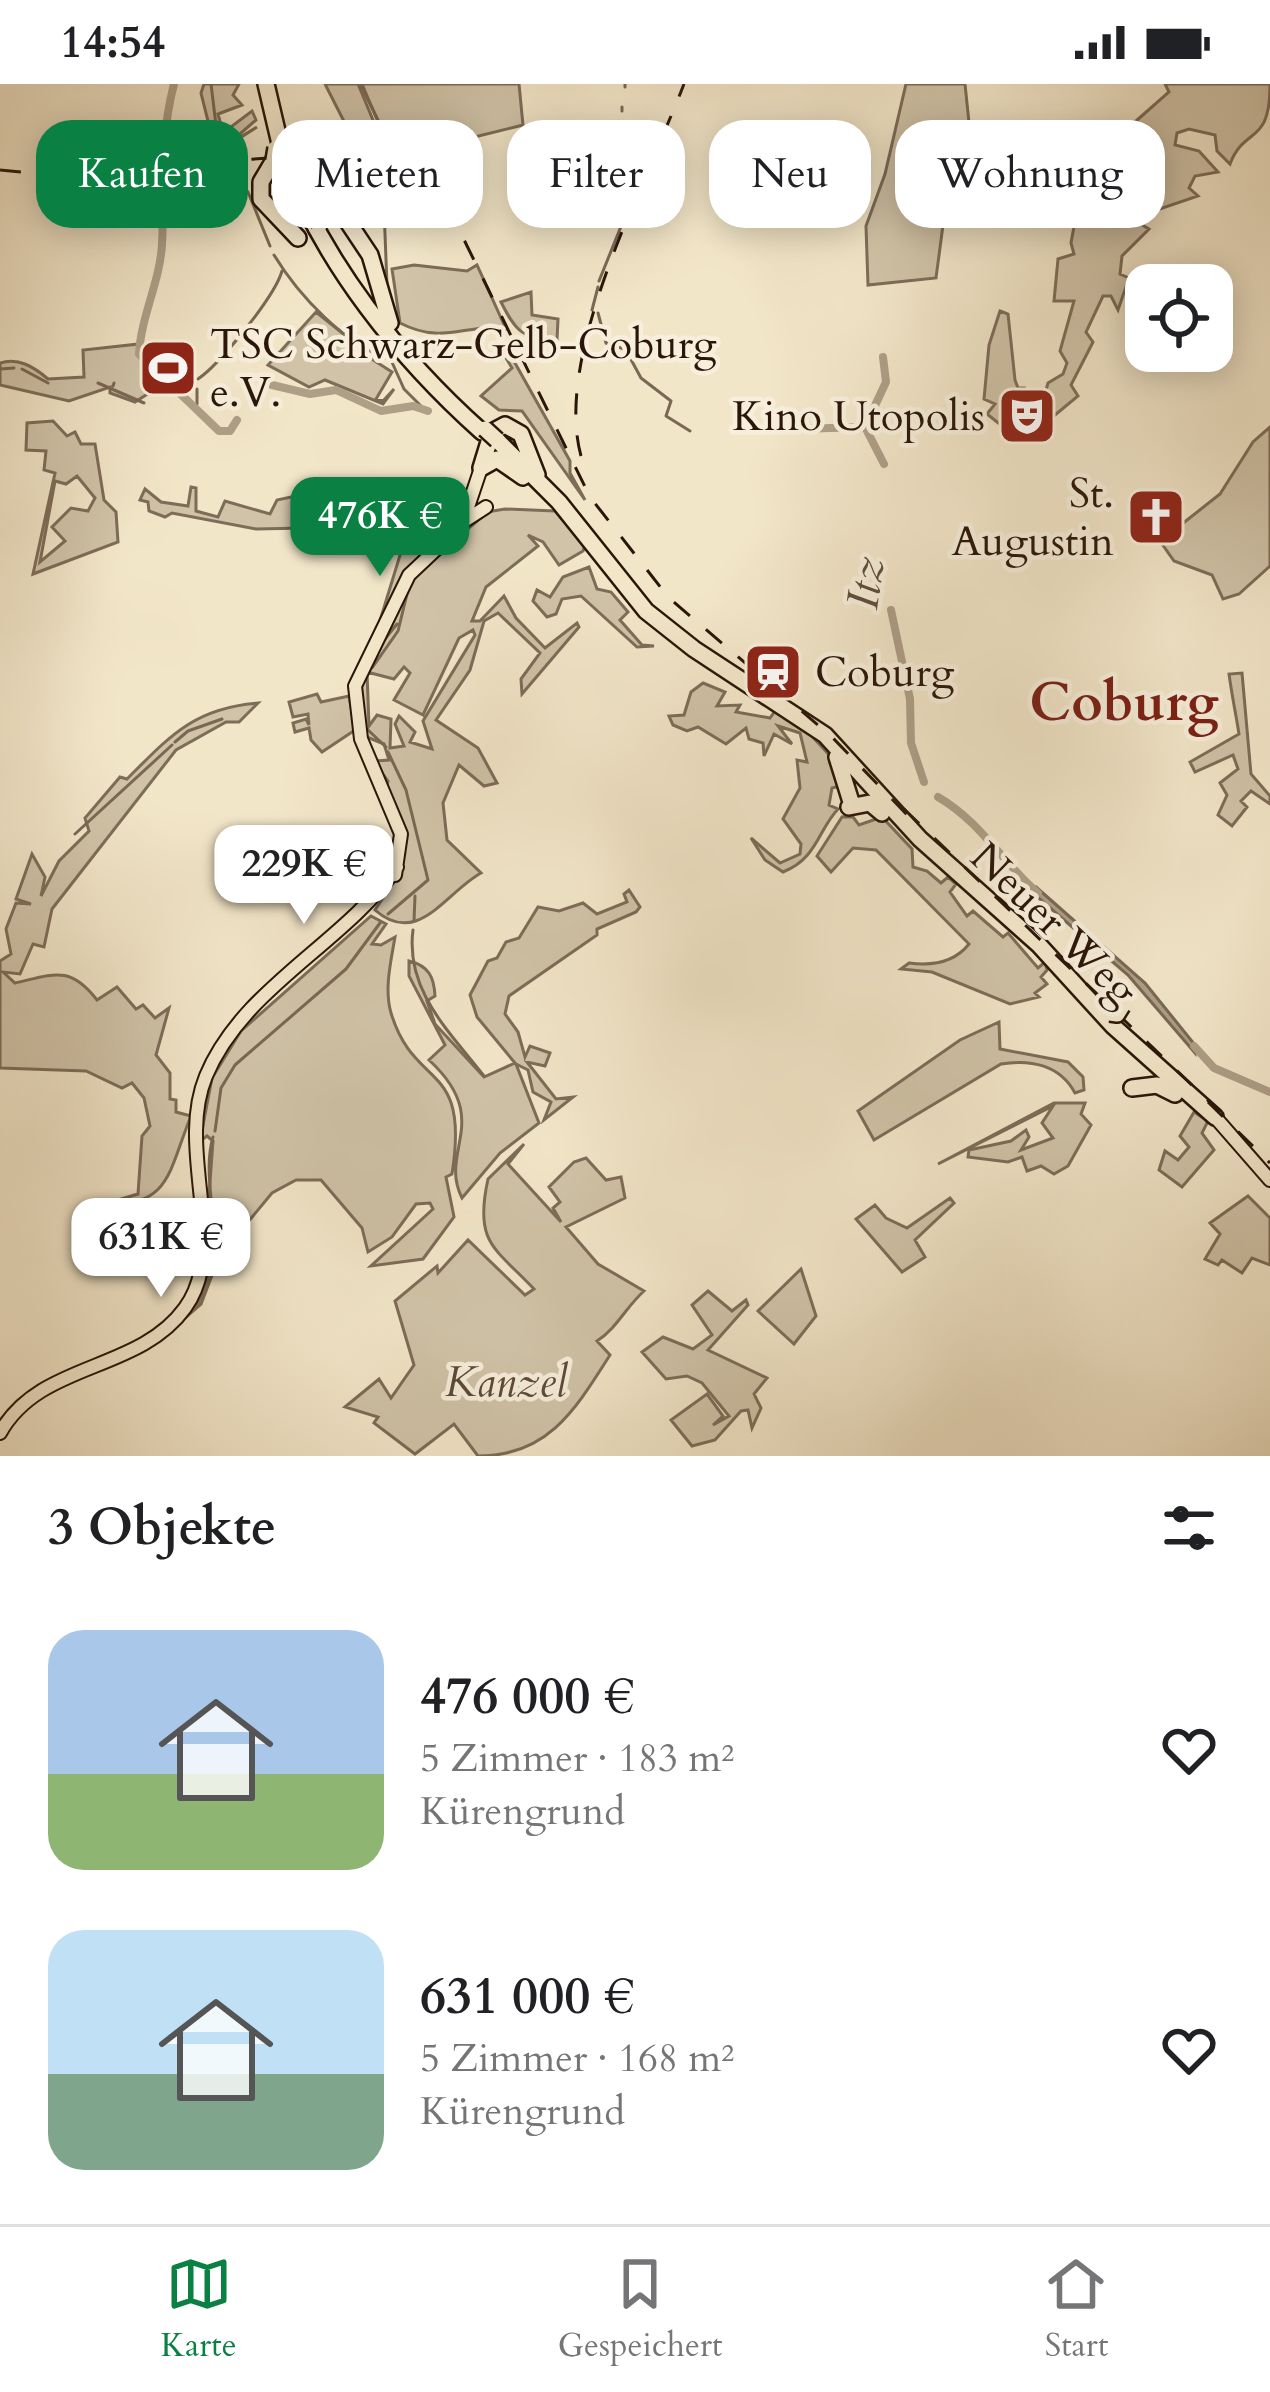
<!DOCTYPE html>
<html lang="de">
<meta charset="utf-8">
<style>
body{margin:0;font-family:Cardo,serif;background:#f2f2f2;color:#202124;height:100vh;display:flex;flex-direction:column;font-size:45px;white-space:nowrap}
*{box-sizing:border-box;margin:0}
p{font-size:39px;color:#757577}
.icon{flex:none;width:66px;height:66px;fill:none;stroke:currentColor;stroke-width:2;stroke-linecap:round;stroke-linejoin:round}
.map{position:relative;height:1372px;overflow:hidden}
.drawer{display:flex;flex-direction:column;background:#fff;flex:1}
.drawer>*{flex:none}
.guide{position:absolute;left:36px;top:36px;width:1200px;height:108px;display:flex;gap:24px}
.buttons{position:absolute;left:1125px;top:180px;display:grid;gap:24px}
.buttons a{display:grid;place-items:center;width:108px;height:108px;border-radius:24px;background:#fff;box-shadow:0 6px 30px #0003;font-size:60px}
.price{position:absolute;translate:-50% -102px;padding:0 27px;border-radius:24px;background:#fff;color:#222;font-size:39px;line-height:78px;filter:drop-shadow(0 3px 6px #0008)}
.price::after{content:'';position:absolute;left:50%;top:72px;width:36px;height:27px;margin-left:-18px;background:inherit;clip-path:polygon(0 0,100% 0,50% 100%)}
.price.on{background:#0b8043;color:#fff}
ul{padding:0;list-style:none}
li{display:flex;align-items:center;gap:36px;height:300px;padding:0 48px}
li span{display:grid;place-items:center;flex:none;width:336px;height:240px;border-radius:36px;color:#555}
li>.icon{margin-inline-start:auto}
span .icon{width:144px;height:144px;fill:#fffc;stroke-width:1}
li b{font-size:51px}
h2{display:flex;justify-content:space-between;align-items:center;height:144px;padding:0 48px;font-size:51px}
.tag{padding:0 42px;border-radius:36px;background:#fff;box-shadow:0 6px 30px #0003;font-size:42px;line-height:108px}
.tag.on{background:#0b8043;color:#fff}
.status{display:flex;justify-content:space-between;align-items:center;height:84px;padding:0 60px;background:#fff;direction:ltr}
.status svg{height:33px;fill:currentColor}
.tab-bar{display:flex;justify-content:space-around;align-items:center;height:168px;border-top:3px solid #e0e0e0;background:#fff;font-size:33px;color:#757577}
.tab-bar a{display:grid;justify-items:center;gap:6px}
.tab-bar .on{color:#0b8043}
.map>svg:first-child{display:block}
.green{fill:#d0c3a8;stroke:#7d6c58;stroke-width:3;fill-rule:evenodd}
.water{fill:#ae9f87;stroke:#796854;stroke-width:3}
.lines{fill:none;stroke-linecap:round;stroke-linejoin:round}
.stream{stroke:#796854;stroke-width:3}
.river{stroke:#ae9f87;stroke-width:8}
.major-casing{stroke:#2a1608;stroke-width:16}
.highway-casing{stroke:#2a1608;stroke-width:20}
.major{stroke:#f2e6c9;stroke-width:12}
.highway{stroke:#f2e6c9;stroke-width:15}
.rail{stroke:#2a1608;stroke-width:3;stroke-dasharray:21 21;stroke-linecap:butt}
.highway-bridge-casing{stroke:#2a1608;stroke-width:20;stroke-linecap:butt}
.highway-bridge{stroke:#f2e6c9;stroke-width:15}
.labels{text-anchor:middle;dominant-baseline:central;stroke-width:9;stroke-linejoin:round;paint-order:stroke}
.poi-label{font-size:42px;fill:#2a1608;stroke:#f7efdc;text-anchor:start}
.street-label{font-size:42px;fill:#2a1608;stroke:#f7efdc}
.park-label{font-size:42px;font-style:italic;fill:#5c4a38;stroke:#f7efdc}
.water-label{font-size:45px;font-style:italic;fill:#5f4d3b;stroke:#f7efdc}
.district-label{font-size:54px;font-weight:bold;fill:#7a1f14;stroke:#f7efdc}
</style>
<div class="status"><b>14:54</b><svg viewBox="0 0 49 12"><path d="M0 12V9h3v3zM5 12V6h3v6zM10 12V3h3v9zM15 12V0h3v12zM26 1h20v11H26zM47 4h2v5h-2z"/></svg></div>
<div class="map">
<svg width="1270" height="1372" viewBox="0 0 1270 1372">
<rect width="100%" height="100%" fill="#f2e6c9"/>
<filter id="stains"><feTurbulence type="fractalNoise" baseFrequency=".00167" numOctaves="4"/><feColorMatrix values="0 0 0 0 .2 0 0 0 0 .09 0 0 0 0 .02 0 0 0 .5 -.17"/></filter>
<radialGradient id="worn" r=".72"><stop offset=".6" stop-color="#630" stop-opacity="0"/><stop offset="1" stop-color="#630" stop-opacity=".3"/></radialGradient>
<path class="green" d="M204 0H239L233 11 242 21 218 30 223 49 252 27 256 36 226 62 257 43 216 69 201 9Z
M325 0H358L385 65 357 63Z
M362 0H519L523 41 426 65 418 49 387 59Z
M906 0H965L971 58 952 73 936 194 868 201 866 142 885 90Z
M1165 0H1270C1270 63 1245 41 1230 80L1217 67 1215 51 1189 45 1177 49 1175 61 1199 67 1218 88 1195 92 1189 104 1198 112 1157 126 1143 120 1139 139 1149 145 1122 172 1120 190 1129 194 1118 226 1111 212H1103L1086 248 1093 258 1071 301 1078 312 1049 336 1041 324 1048 299 1063 290 1067 279 1060 267 1074 217H1054L1058 175 1074 170 1071 159 1081 104 1090 103 1098 81 1121 76 1136 37 1169 8Z
M414 181 467 187 477 181 506 245C466 238 445 262 400 239L392 185Z
M531 208 532 231 558 235 557 256C523 255 516 248 501 218Z
M1000 227 1008 230 1015 296 1018 304H1024L1012 350 987 330 995 320 984 315 989 261Z
M316 228 356 260V265L392 288 376 315 383 317 394 305 383 320 325 296 309 303 268 281Z
M139 260 152 307 135 318 110 309V303L69 317 0 301V279C18 273 34 283 48 295L84 293 83 266Z
M506 263 570 377V389L585 416 522 327 499 326 481 312 512 284 503 269Z
M53 337 67 352 75 348 81 360H95L104 416 116 428 118 458 33 490 55 389 44 386 46 367 26 366 27 339ZM77 392 95 414 88 427 71 424 52 443 65 457 40 478 55 397 66 400Z
M1270 343V482L1239 510 1223 515 1212 491 1174 477 1153 447 1182 440 1220 410 1253 358Z
M191 403 196 404V427L218 433 225 417 270 430 277 416 333 404 339 416 381 424 379 441 318 454 305 444 256 445 172 429 165 433 149 427 148 418 140 416 145 405 161 418 188 422Z
M424 414 460 425V435L422 472 375 553 404 458Z
M505 425 555 427 585 461 583 467 559 481 543 458 528 451 538 462 486 503 472 537H480L504 512 516 534 545 564 577 539 579 543 522 610 521 595 540 569 498 529 484 537 470 586 436 636 478 664 497 699 484 702 459 681 443 719 447 756 481 789C446 808 418 864 375 826 411 772 407 765 386 705L388 697 373 677 389 676 384 660 364 652 357 613 362 594 415 486 481 429ZM473 546 475 551 423 637 432 665 410 658 415 648 399 632 395 640 404 662 390 664 391 635 377 631 369 642 367 588 394 595 404 583 410 589 394 616 423 631 459 554Z
M589 483 597 505 611 508 628 528 620 536 642 561 654 562 637 563 581 512 562 515 556 530 547 533 533 517 537 506 550 513 563 493Z
M1242 589 1251 690 1270 712V720L1251 707 1241 717 1247 723 1232 742 1218 731 1227 711 1220 699 1238 685 1233 671 1195 688 1190 678 1239 650C1236 631 1232 612 1229 590Z
M703 599 725 608 717 622 740 621 736 628 770 634 775 627 808 648 834 676 830 679 840 702 832 704 829 721 838 725C818 746 817 775 783 788L765 776 751 754 780 779 800 770 801 760 783 735 800 704 797 676 807 678 800 649 778 642 792 660 774 650 764 672 763 659 749 655 746 644 726 660 698 643 687 647 673 641 669 632 684 631 691 608Z
M317 610 321 618 349 612 355 646 322 668 311 656 309 644 295 648 293 639 306 635 309 641 308 630 293 633 289 618Z
M258 619 239 638H226L176 666 52 825 44 863 33 860 20 890 3 888 15 899C54 890 70 881 97 916L117 903 136 925 143 921 155 934 169 924 156 971 170 989V1015L176 1016V1028L191 1032C169 1085 171 1124 104 1120L138 1110 142 1052 150 1042 144 1014 132 999 122 1004 86 987 0 984V877L11 870 6 845 16 819 31 820 16 815 32 770 45 793 41 812 59 777 89 747 85 734 120 693 127 695C170 652 194 624 258 619Z
M842 733H853L859 741 882 733 912 765 913 783 927 787 941 799 948 793 956 800 950 808 967 832 973 827 1003 853 1008 849 1038 884 1045 878 1047 886 1041 893 1047 900 1035 909 1039 913 1010 920 932 888 901 885 909 879C932 882 954 879 969 860L876 766 853 764 831 788 817 772Z
M629 806 640 823 636 828 597 845V851L509 912 505 930 518 948 525 973 530 962 550 969 545 982 527 978 556 1015 573 1013 544 1036 551 1018 533 1008 528 986 516 980 539 1039 500 1069 462 1114C438 1067 494 1036 429 976L445 961 409 892V877C429 882 434 893 435 912L427 917 435 940 484 993 515 979 477 933 470 911 488 877 497 874 506 858 519 854 538 823 559 827 583 819 597 830 627 818 624 810Z
M371 832 386 840 372 860 381 861 395 853C391 877 384 905 391 929 415 1008 470 975 452 1090L446 1093 454 1133 423 1175 371 1182 433 1125 430 1119 416 1120 392 1153 368 1168 362 1144 321 1096H296L272 1109 219 1173 201 1220 154 1261 198 1219 206 1200 215 1170 208 1126 213 1057 207 1052 200 1057 212 994 241 947Z
M999 938 1000 965 1068 978 1083 993 1084 1006 1075 1009C1060 981 1031 975 1001 980L874 1056 858 1027 960 956Z
M1054 1019H1085L1081 1030 1091 1041 1068 1082 1054 1090 1041 1082 1027 1087 1022 1073 1008 1078 968 1073 969 1066 1011 1057 1026 1046 1029 1053 1021 1066 1053 1054 1042 1039 1053 1022 938 1080Z
M1194 1028 1208 1037 1202 1049 1214 1066 1182 1103 1159 1086 1165 1067 1178 1076 1189 1063 1180 1052Z
M524 1060 508 1080 561 1138 553 1124 560 1118 549 1103 574 1078 586 1074 606 1096 621 1093 625 1114 566 1143 598 1180 644 1207C626 1223 617 1244 597 1257L610 1271C575 1326 548 1372 478 1372L454 1340 415 1370 374 1339 378 1333 345 1323 379 1295 391 1314 414 1281 395 1217 437 1182 438 1189 468 1156 525 1211 534 1205C494 1163 474 1159 488 1095Z
M1248 1112 1270 1134V1181L1252 1174 1242 1189 1222 1176 1218 1181 1205 1175 1220 1150 1210 1139Z
M950 1114 954 1119 915 1156 925 1173 902 1188 856 1135 875 1121 886 1134 907 1144Z
M801 1185 816 1232 794 1260 758 1227Z
M708 1207 732 1227 746 1216 748 1221 708 1266 767 1294 754 1310 761 1324 752 1344 748 1326 741 1327 715 1356 692 1362 671 1336 707 1310 723 1332 713 1341 729 1332 702 1299 687 1292 666 1295 642 1268 663 1253 693 1265 712 1251 692 1221Z"/>
<path class="water" d="M1036 803 1145 899 1195 961V969L1128 891 1035 811 1032 806Z"/>
<g class="lines">
<path class="stream" d="M211 0 221 82 248 108 270 162
M360 0 391 62 383 99 387 201
M625 3V0
M622 27V23
M274 171C299 212 345 261 391 276L404 305 423 324
M599 197 626 130 615 70 617 51
M592 226 598 203
M598 229 606 259 624 265
M628 270 641 294 671 317 666 332 690 347
M0 285 14 284
M22 285 48 299
M198 295C220 280 275 212 282 187
M98 299 144 319
M113 302 114 299
M197 305V320
M450 460 483 432
M381 560 397 540
M372 584 398 547 408 506
M367 645 386 663
M175 658 188 647 222 635
M388 668 406 706 428 796 388 830
M75 750 172 661
M414 837 415 812
M413 846C405 907 450 948 484 992
M215 1047 221 1004 235 981 346 885 380 839
M209 1167C219 1129 202 1092 213 1053"/>
<path class="river" d="M174 0C159 58 165 102 162 160 160 198 141 232 139 270L219 347H230L237 336
M883 273 886 298 865 343 884 380
M272 301 310 310 336 306 381 327 413 322 428 327
M797 345 865 343
M891 526 910 615 911 659 924 698
M938 713C981 738 1001 777 1038 809
M1194 962 1214 984 1270 1008"/>
<defs>
<path id="major" d="M466 436 486 423
M395 791 401 750 361 655 355 602 409 491 462 441 481 384
M1215 1033 1270 1096
M0 1349C40 1277 138 1289 185 1224 230 1162 175 1067 206 992 243 903 344 860 397 783"/>
<path id="highway" d="M266 0 281 64
M285 75C322 178 401 276 482 348
M274 76 261 98V115L298 154
M336 120 370 171 390 239
M497 356 559 418 646 527 694 565 825 651 920 755 1039 861 1113 942 1215 1033
M481 384 492 348 505 341 521 350 537 391
M481 384 497 375 523 393
M837 673 852 721
M849 723 870 719 882 729
M1132 1004 1157 1001 1175 1010"/>
</defs>
<use href="#major" class="major-casing"/>
<use href="#highway" class="highway-casing"/>
<use href="#major" class="major"/>
<use href="#highway" class="highway"/>
<path class="rail" d="M0 86 33 89 349 69 407 84 447 121 590 413 669 514 832 653 914 738
M581 372C553 270 646 99 684 0
M904 725 1220 1028
M1208 1018 1270 1079"/>
<defs>
<path id="highway-bridge" d="M274 76 276 64
M314 129 320 140
M485 345 497 356
M1110 929 1117 930 1122 922"/>
</defs>
<use href="#highway-bridge" class="highway-bridge-casing"/>
<use href="#highway-bridge" class="highway-bridge"/>
</g>
<defs>
<symbol id="stadium-square" viewBox="-11 -11 22 22"><rect x="-9" y="-9" width="18" height="18" rx="4" fill="#8f2418" stroke="#f7efdc"/><path d="M0-5a6.5 5 0 1 0 0 10a6.5 5 0 1 0 0-10ZM-3.5-1.8h7v3.6h-7Z" fill="#fff"/></symbol>
<symbol id="theatre-square" viewBox="-11 -11 22 22"><rect x="-9" y="-9" width="18" height="18" rx="4" fill="#8f2418" stroke="#f7efdc"/><path d="M-5-5.5Q0-4 5-5.5V0Q5 5 0 6Q-5 5-5 0ZM-3.3-2.5H-1v1.5H-3.3ZM1-2.5H3.3v1.5H1ZM-2.8 1Q0 5.5 2.8 1Z" fill="#fff"/></symbol>
<symbol id="church-square" viewBox="-11 -11 22 22"><rect x="-9" y="-9" width="18" height="18" rx="4" fill="#8f2418" stroke="#f7efdc"/><path d="M-1.2-6h2.4v3.5h3.3v2.4h-3.3V6h-2.4V-.1h-3.3v-2.4h3.3Z" fill="#fff"/></symbol>
<symbol id="station-square" viewBox="-11 -11 22 22"><rect x="-9" y="-9" width="18" height="18" rx="4" fill="#8f2418" stroke="#f7efdc"/><path d="M-3-6H3Q5-6 5-4V2Q5 4 3 4L4.5 6H3L1.5 4h-3L-3 6H-4.5L-3 4Q-5 4-5 2V-4Q-5-6-3-6ZM-3.5-4v3h7v-3ZM-3.5 1v1.5H-2V1ZM2 1v1.5H3.5V1Z" fill="#fff"/></symbol>
</defs>
<g fill-rule="evenodd">
<use href="#stadium-square" x="135" y="251" width="66" height="66"/>
<use href="#theatre-square" x="994" y="299" width="66" height="66"/>
<use href="#church-square" x="1123" y="400" width="66" height="66"/>
<use href="#station-square" x="740" y="555" width="66" height="66"/>
</g>
<g class="labels">
<g class="poi-label">
<text x="210" y="260">TSC Schwarz-Gelb-Coburg<tspan x="210" dy="48">e.V.</tspan></text>
<text x="985" y="332" text-anchor="end">Kino Utopolis</text>
<text x="1114" y="409" text-anchor="end">St.<tspan x="1114" dy="48">Augustin</tspan></text>
<text x="815" y="588">Coburg</text>
</g>
<g class="street-label">
<text transform="translate(1054 840) rotate(44)">Neuer Weg</text>
</g>
<g class="park-label">
<text x="506" y="1298">Kanzel</text>
</g>
<g class="water-label">
<text transform="translate(866 499) rotate(-82)">Itz</text>
</g>
<g class="district-label">
<text x="1124" y="619">Coburg</text>
</g>
</g>
<rect width="100%" height="100%" filter="url(#stains)"/>
<rect width="100%" height="100%" fill="url(#worn)"/>
</svg>
<div class="buttons">
<a><svg class="icon" aria-label="locate" viewBox="0 0 24 24"><circle cx="12" cy="12" r="6"/><path d="M12 2v4M12 18v4M2 12h4M18 12h4"/></svg></a>
</div>
<b class="price on" style="left:380px;top:495px">476K €</b>
<b class="price" style="left:304px;top:843px">229K €</b>
<b class="price" style="left:161px;top:1216px">631K €</b>
<div class="guide">
<a class="tag on">Kaufen</a>
<a class="tag">Mieten</a>
<a class="tag">Filter</a>
<a class="tag">Neu</a>
<a class="tag">Wohnung</a>
</div>
</div>
<section class="drawer">
<h2>3 Objekte<svg class="icon" aria-label="filters" viewBox="0 0 24 24"><path d="M4 7h16M4 17h16"/><circle cx="9" cy="7" r="2"/><circle cx="15" cy="17" r="2"/></svg></h2>
<ul>
<li><span style="background:linear-gradient(#a9c7e8 60%,#8fb573 0)"><svg class="icon" aria-label="home" viewBox="0 0 24 24"><path d="M3 11l9-7 9 7M6 9v11h12V9"/></svg></span><div><b>476 000 €</b><p>5 Zimmer · 183 m²</p><p>Kürengrund</p></div><svg class="icon" aria-label="heart" viewBox="0 0 24 24"><path d="M12 20l-8-8c-3-5 5-10 8-4 3-6 11-1 8 4z"/></svg></li>
<li><span style="background:linear-gradient(#bfe0f5 60%,#7fa58c 0)"><svg class="icon" aria-label="home" viewBox="0 0 24 24"><path d="M3 11l9-7 9 7M6 9v11h12V9"/></svg></span><div><b>631 000 €</b><p>5 Zimmer · 168 m²</p><p>Kürengrund</p></div><svg class="icon" aria-label="heart" viewBox="0 0 24 24"><path d="M12 20l-8-8c-3-5 5-10 8-4 3-6 11-1 8 4z"/></svg></li>
</ul>
</section>
<nav class="tab-bar">
<a class="on"><svg class="icon" aria-label="map" viewBox="0 0 24 24"><path d="M3 6l6-2 6 2 6-2v14l-6 2-6-2-6 2zM9 4v14M15 6v14"/></svg>Karte</a>
<a><svg class="icon" aria-label="saved" viewBox="0 0 24 24"><path d="M7 4h10v16l-5-4-5 4z"/></svg>Gespeichert</a>
<a><svg class="icon" aria-label="home" viewBox="0 0 24 24"><path d="M3 11l9-7 9 7M6 9v11h12V9"/></svg>Start</a>
</nav>
